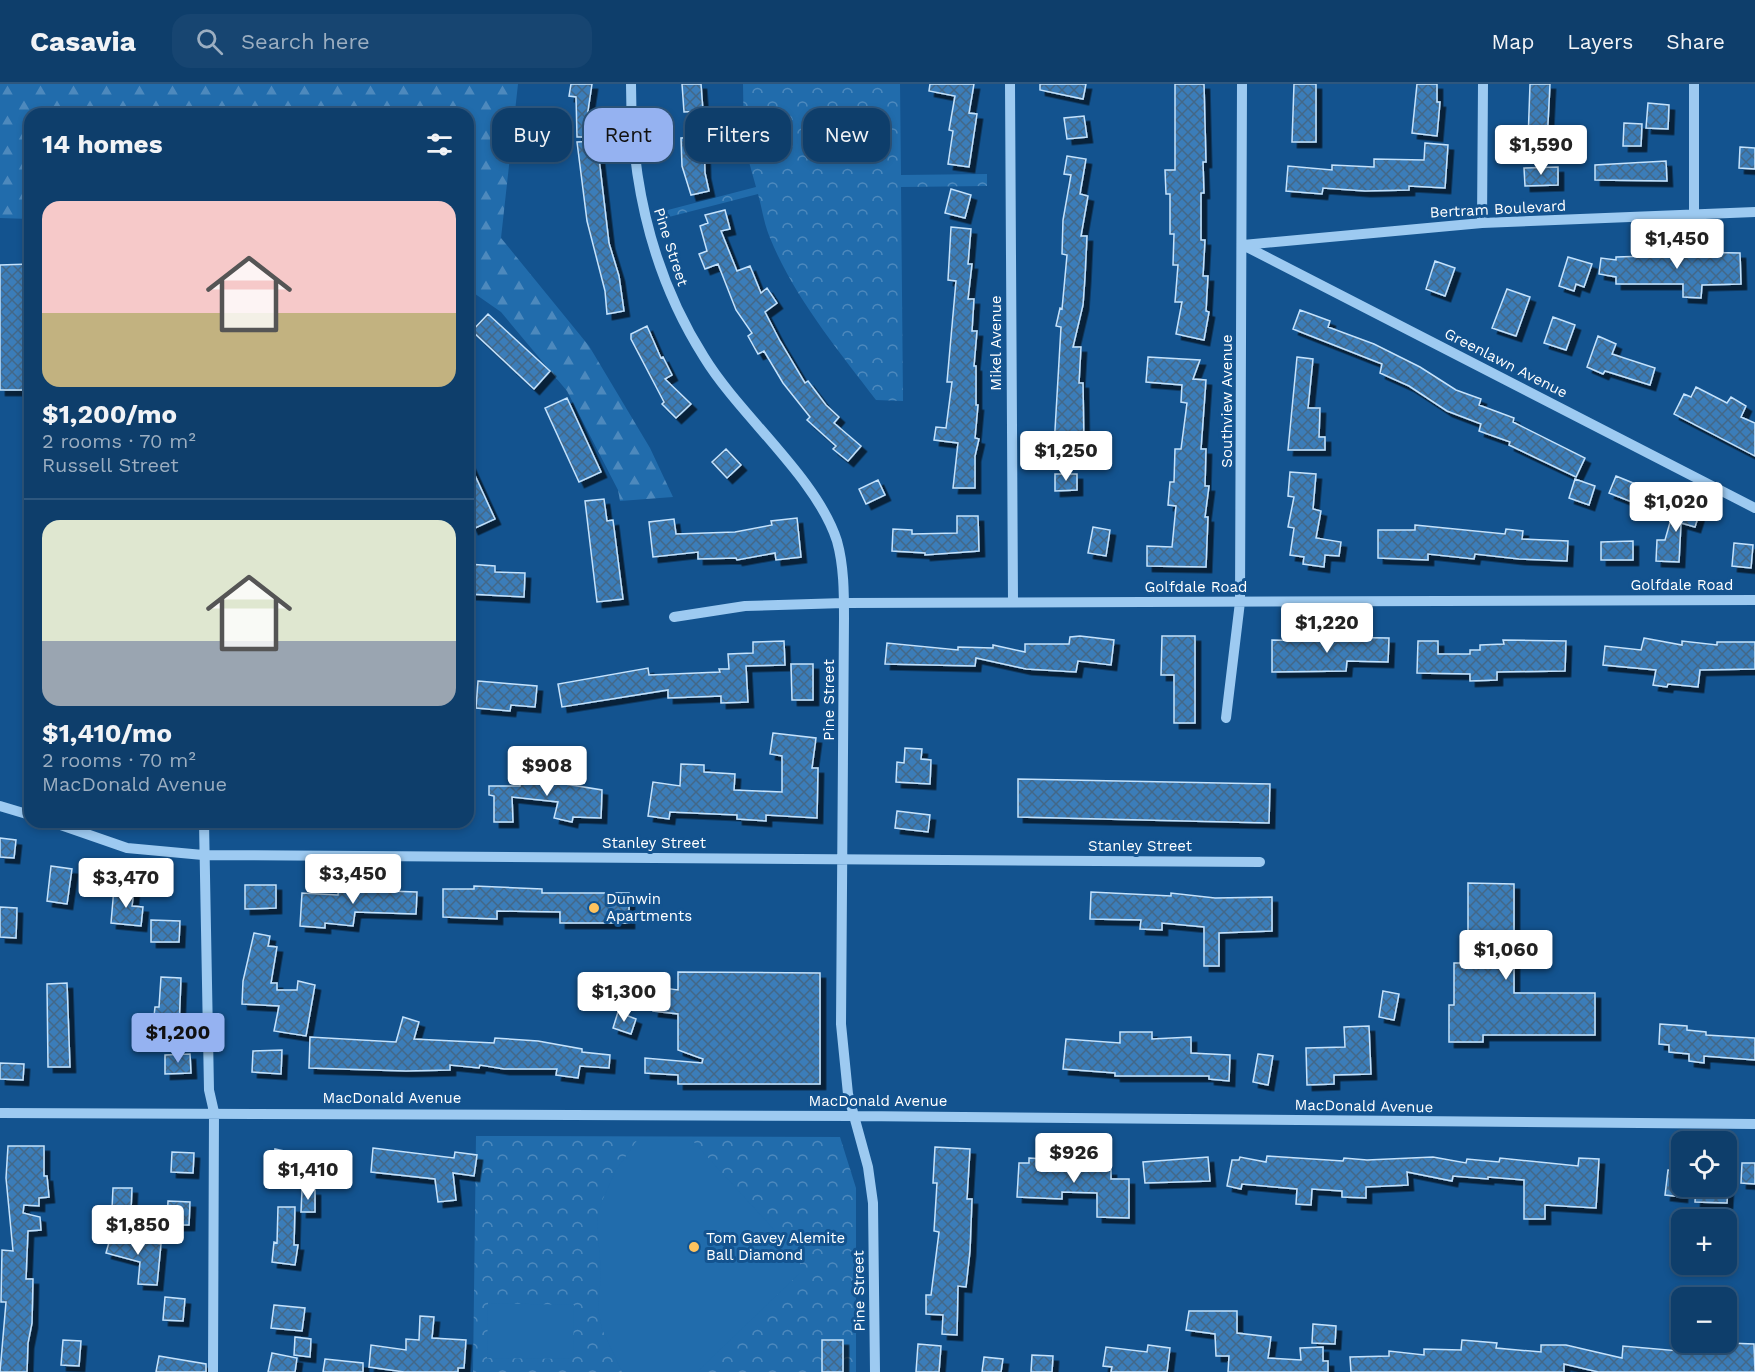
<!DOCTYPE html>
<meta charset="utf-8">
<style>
body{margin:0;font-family:"Work Sans",sans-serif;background:#174571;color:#f1f3f6;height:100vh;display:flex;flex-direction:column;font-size:22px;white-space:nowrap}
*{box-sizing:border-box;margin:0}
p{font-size:20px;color:#9baec1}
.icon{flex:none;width:33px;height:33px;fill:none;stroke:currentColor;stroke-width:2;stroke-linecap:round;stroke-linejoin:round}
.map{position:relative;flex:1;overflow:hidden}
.panel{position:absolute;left:24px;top:24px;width:450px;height:720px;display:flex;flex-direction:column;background:#0e3e6b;border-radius:18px;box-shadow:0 3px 9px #0003,0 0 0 2px #2e577e}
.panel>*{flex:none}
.guide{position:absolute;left:492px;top:24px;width:570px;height:54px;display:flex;gap:12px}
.buttons{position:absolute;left:1671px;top:1047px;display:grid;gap:12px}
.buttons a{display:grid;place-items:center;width:66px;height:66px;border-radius:12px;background:#0e3e6b;box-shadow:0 3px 9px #0003,0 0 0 2px #2e577e;font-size:30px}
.price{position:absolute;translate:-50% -51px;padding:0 14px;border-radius:6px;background:#fff;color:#222;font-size:20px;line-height:39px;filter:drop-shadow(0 2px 3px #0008)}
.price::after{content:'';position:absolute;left:50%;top:36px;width:18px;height:14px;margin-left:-9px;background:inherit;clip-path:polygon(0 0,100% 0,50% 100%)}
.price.active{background:#95b2f1;color:#111}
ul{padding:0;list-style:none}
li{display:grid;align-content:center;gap:12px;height:318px;padding:0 18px}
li+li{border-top:2px solid #2e577e}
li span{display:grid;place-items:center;height:186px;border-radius:18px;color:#555}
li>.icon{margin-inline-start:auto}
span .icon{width:108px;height:108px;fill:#fffc;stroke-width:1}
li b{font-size:26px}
h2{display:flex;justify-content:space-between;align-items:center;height:72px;padding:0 18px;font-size:26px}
.tag{padding:0 21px;border-radius:18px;background:#0e3e6b;box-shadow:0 3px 9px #0003,0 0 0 2px #2e577e;font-size:21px;line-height:54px}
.tag.active{background:#95b2f1;color:#111}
header{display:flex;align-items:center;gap:36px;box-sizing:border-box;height:84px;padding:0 30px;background:#0e3e6b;border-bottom:2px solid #2e577e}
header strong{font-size:28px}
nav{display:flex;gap:33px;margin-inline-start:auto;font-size:21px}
.search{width:420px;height:54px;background:#174571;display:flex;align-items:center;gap:15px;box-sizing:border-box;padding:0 21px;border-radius:18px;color:#9baec1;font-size:22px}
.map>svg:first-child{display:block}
.forest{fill:url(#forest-firs)}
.park{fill:url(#park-crowns)}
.garden{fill:#216cac}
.building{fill:url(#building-cross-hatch);stroke:#c4e2fc;stroke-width:1.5;filter:url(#shadow)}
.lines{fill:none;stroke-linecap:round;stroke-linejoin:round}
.minor{stroke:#9dcaf1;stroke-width:10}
.poi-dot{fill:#ffc35e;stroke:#13538f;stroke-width:2}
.labels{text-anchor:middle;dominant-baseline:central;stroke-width:6;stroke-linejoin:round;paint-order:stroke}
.street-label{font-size:15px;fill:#fff;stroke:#13538f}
.poi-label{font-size:15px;fill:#fff;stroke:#13538f;text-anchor:start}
</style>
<header>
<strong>Casavia</strong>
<div class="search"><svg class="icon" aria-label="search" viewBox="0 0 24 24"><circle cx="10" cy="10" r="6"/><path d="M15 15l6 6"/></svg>Search here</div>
<nav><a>Map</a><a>Layers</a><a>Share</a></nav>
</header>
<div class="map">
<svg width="1755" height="1288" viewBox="0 0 1755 1288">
<defs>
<pattern id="forest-firs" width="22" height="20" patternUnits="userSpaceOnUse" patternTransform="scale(1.5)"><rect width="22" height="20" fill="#216cac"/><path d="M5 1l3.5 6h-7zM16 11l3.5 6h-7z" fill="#4d89bd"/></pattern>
<pattern id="park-crowns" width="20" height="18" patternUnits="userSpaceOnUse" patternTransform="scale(1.5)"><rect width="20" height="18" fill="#216cac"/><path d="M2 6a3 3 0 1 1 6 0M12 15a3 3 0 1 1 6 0" fill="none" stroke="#4d89bd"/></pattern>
<pattern id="building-cross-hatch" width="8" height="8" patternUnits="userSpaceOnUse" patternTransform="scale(1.5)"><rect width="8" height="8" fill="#3b7db9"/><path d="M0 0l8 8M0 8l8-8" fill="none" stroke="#436788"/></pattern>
<filter id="shadow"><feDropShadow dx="5.5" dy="5.5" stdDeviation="0" flood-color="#0009"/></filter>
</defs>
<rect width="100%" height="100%" fill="#13538f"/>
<path class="forest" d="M0 0H518L501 154 589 262 650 364 673 413 620 417 618 406 567 307 501 228 468 205V30H30V135L0 134Z"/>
<path class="park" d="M743 0H900L901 91 987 90V102L901 103 903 317 876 316C838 266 794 213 770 154 764 140 762 124 758 110L665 134 664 127 756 103 744 60Z
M476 1052 840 1053 856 1104V1288H473Z"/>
<path class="garden" d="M638 1055 692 1056 800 1174V1189L697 1288H622L602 1245 598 1225 601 1190 597 1135 602 1117 616 1086Z
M488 1219 574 1221 573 1275 487 1274Z"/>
<path class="building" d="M571 0H592L584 53H577L576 13 569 12Z
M682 0H701L703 27 684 28Z
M930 0H974L969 29 977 30 969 83 948 80 953 47 949 46 955 12 929 7Z
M1040 0H1086L1083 15 1040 6Z
M1175 0H1204L1206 78H1203L1204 109H1201V156H1205L1203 192H1208L1206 227 1209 228 1204 256 1176 250 1182 218H1175L1178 181H1173L1174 150H1170V110H1166L1165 86H1175Z
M1294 0H1316V58H1292Z
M1417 0H1437V18H1440L1437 52 1412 49Z
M1530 0H1550L1547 58 1528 57Z
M1648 19 1669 21 1668 45 1646 44Z
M1084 32 1087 53 1067 55 1064 34Z
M1624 39 1642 40 1641 62H1623Z
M707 41H721V49H738V63H707Z
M704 53 705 89 709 107 691 111 682 82 681 54Z
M597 57 609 159 619 192 624 227 607 230 605 207 587 137 577 58Z
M1425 59 1448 61 1445 104 1409 102V106L1365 107 1323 104 1322 110 1286 107 1288 82 1332 86V81L1374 83V75L1424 76Z
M1740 63 1755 64V85L1739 84Z
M1067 72 1086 75 1080 110 1088 112 1081 152H1087L1085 193 1083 221 1073 263H1081L1079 299H1083L1084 363H1054L1061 243 1056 242 1060 224 1062 225 1067 171 1062 170 1063 136 1071 91 1064 90Z
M1666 77 1667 97 1595 96V81Z
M1558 83V101L1525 102 1524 84Z
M951 105 971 111 965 134 945 129Z
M725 126 730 145 721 147 737 187 750 182 761 209 767 204 777 219 765 228 780 257 805 299 808 297 826 321 839 333 834 339 861 362 848 377 833 365 836 362 807 336 810 333 783 299 764 267 758 270 748 252 752 249 736 226 718 180 705 185 699 170 707 167 700 142 708 139 705 131Z
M951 143 971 145 968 180H972L968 215H974L972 247H977L974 282H976V321H978L975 354 979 355 975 372V404H953L958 359 934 356 936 343 946 344 952 298H947L956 197 948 196Z
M1684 168 1740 169 1741 200 1702 201 1701 214 1683 213V200H1616V193L1599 190 1601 174 1616 176V173L1684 171Z
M1568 173 1592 180 1584 203 1576 200 1574 207 1559 202Z
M1435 177 1455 184 1445 212 1426 205Z
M30 180V306H0V181Z
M1507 205 1530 213 1516 252 1492 244Z
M1300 226 1330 237 1328 243 1374 260 1420 283 1456 306 1481 315 1479 321 1514 334 1513 338 1585 374 1576 393 1509 361 1510 358 1479 347 1481 340 1447 327 1409 302 1380 289 1382 280 1293 245Z
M488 230 550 287 534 305 472 247Z
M1553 233 1575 241 1566 266 1544 259Z
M647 242 661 274 663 273 672 291 665 295 691 320 676 334 662 320 664 318 631 255V250Z
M1598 252 1616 260 1612 270 1655 284 1650 301 1605 287 1603 290 1587 283Z
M1148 273 1200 276 1193 295 1206 296 1201 365H1206L1205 402H1209L1205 433H1208L1206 483 1147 482V462L1172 463 1176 422 1168 421 1170 398H1174L1175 365H1181L1187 319 1181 318 1182 301 1146 298Z
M1297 273 1313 275 1308 324H1320L1319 353H1325V366H1288Z
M1696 303 1727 319 1731 313 1746 322 1741 333 1755 339V372L1674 330 1684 310 1691 313Z
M567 314 601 388 579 398 545 324Z
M726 365 741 381 727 394 712 378Z
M468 376 495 435 473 445 468 434Z
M1290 388 1316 390 1313 425 1321 427 1316 454 1341 458 1339 472 1325 471 1324 483 1303 480 1304 473 1290 471 1294 444 1288 443 1294 413 1288 412Z
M1055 390H1077V406L1055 407Z
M1616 392 1638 401 1632 418 1609 409Z
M1575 395 1595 402 1589 421 1569 414Z
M878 396 885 411 866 420 859 405Z
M1677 414 1683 415 1682 422 1700 427 1695 443 1681 439 1679 478 1656 477 1657 456H1665Z
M604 415 607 437 613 436 623 515 597 518 585 417Z
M957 432H978L979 467 925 471V469L892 467 893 445 912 446V450L957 449Z
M797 434 801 473 776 476 775 469 737 476 736 474 698 475V468L653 473 649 438 674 435 676 450 735 448 772 441 771 437Z
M1415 441 1505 450 1506 445 1523 447 1522 455 1568 457 1567 477 1519 475 1475 470 1474 475 1428 470V476L1378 474V446H1415Z
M1093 443 1110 446 1106 472 1088 469Z
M1633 457V476H1601V458Z
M1734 459 1753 461 1751 484 1732 482Z
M468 480 495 482V488L525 489 524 513 468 510Z
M1080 552 1114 556 1111 581 1078 577 1076 588 1026 585 976 574 975 582 885 580 887 559 958 566V563L993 564V561L1025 568V560H1069L1070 553Z
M1162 552H1195V639H1174V591H1161Z
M1320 553 1389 554 1388 578 1347 577 1346 587 1272 588V556L1320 557Z
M1644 554 1682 561V557L1717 561V558H1755V585L1700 586 1698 603 1668 600 1667 603 1653 601 1656 586 1603 581 1605 562 1641 566Z
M1503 556 1566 557 1565 587 1497 588V596L1470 597V590L1417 589 1418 557H1438V570H1470V566H1480V561L1504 560Z
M784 557 785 581 746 582 748 618 721 619V612L668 614V606L562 623 558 600 648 584 649 591 720 588 719 585H729L728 570 753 569V558Z
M791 580H813V616H792Z
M478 597 537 602 535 623 511 621 510 627 476 624Z
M773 649 816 654 812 684H818L817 734 766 731V737L737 735V731L670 728 669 735 648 732 653 698 680 702 681 680 704 681V688L735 690 734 706 782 708V672L770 670Z
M905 664 922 665 921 675 931 676 930 700 896 698 897 678 904 679Z
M521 683 542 685 541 696 602 706 601 734 573 733 572 738 554 734 558 718 512 713 513 738H494V712L489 711V702H520Z
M1018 695 1270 700 1269 739 1018 733Z
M897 727 930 731 928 748 895 744Z
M0 754 16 756 14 774 0 773Z
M51 782 72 785 67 820 47 817Z
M339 799 358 801 357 806 417 808 416 830 355 828 353 842 325 839V844L300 842 302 809 338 811Z
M1468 799 1514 800V909H1595V951H1483V958H1449V921H1454V879H1468Z
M245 801H276V824L245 825Z
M474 802 542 805V809H629V839H560V828L497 827V835L443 833V805H474Z
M114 804 134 806 132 822 143 823 141 842 111 839Z
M1091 808 1171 812V809L1215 814 1272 813V847L1219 849V882H1204V843L1162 839V846L1140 845 1141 836 1090 835Z
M0 823 17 824 16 854 0 853Z
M151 836 180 837 179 858H151Z
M254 849 270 852 268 862 277 863 271 899H277V906H297L298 897 315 901 306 952 274 947 279 922 242 920 243 897Z
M678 888 820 889V1000H678V991L645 989V974L702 979 703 975 678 966V930L653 927 656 903 678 906Z
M161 893 181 894 179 944 153 942 155 923H159Z
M67 899 70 983H48L47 900Z
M1383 907 1399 910 1394 936 1379 933Z
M618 928 636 935 631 950 613 944Z
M403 933 419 938 414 955 494 959 495 954 538 957 582 965V968L610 971 609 984 580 982 578 994 556 991 557 985H504L480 981 479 984 450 981V986L406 987 309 984 310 953 396 958Z
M1660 940 1687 942V946L1706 948V951L1755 954V976L1704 972V979L1689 977V970L1669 968V961L1659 960Z
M1369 942 1371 990 1334 991V1000L1307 1001 1306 964 1345 963 1344 943Z
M1120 948H1152V955L1191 953V969L1230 971 1229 997 1209 995V992H1115V989L1063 985 1066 955 1120 959Z
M282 966 281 990 252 988 253 967Z
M190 970 191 989 165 990V971Z
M1258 970 1273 972 1268 1001 1253 998Z
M0 979 24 980 23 996 0 995Z
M8 1062H44V1092H47L49 1113 39 1114V1122L24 1121 23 1129 40 1133 41 1146 28 1147 26 1195H33L32 1239 28 1259 27 1288H0L6 1218H1L2 1166 13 1167 6 1094Z
M935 1063 970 1065 967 1115H972L970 1167 966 1203 958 1202 957 1251 942 1250 943 1231 926 1230V1211H931L939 1148 934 1147 937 1099H933Z
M373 1064 454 1074 455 1068 477 1071 474 1092 453 1089 456 1116 438 1118 435 1095 371 1088Z
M275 1065 294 1069 291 1089 272 1085Z
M172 1068 194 1069 193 1089 171 1088Z
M1267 1072 1343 1077 1344 1074 1367 1076 1433 1073 1466 1079 1467 1075 1499 1078 1500 1074 1578 1082 1579 1074 1599 1075 1596 1124 1545 1121V1135H1524V1096L1488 1093V1095L1453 1092 1452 1097 1407 1088 1408 1101 1366 1103V1114L1342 1113V1107L1312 1105 1311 1121 1296 1120 1297 1105 1242 1100 1241 1105 1227 1102 1232 1076H1239L1240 1073 1266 1078Z
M1208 1073 1210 1097 1145 1099 1143 1078Z
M1029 1074 1091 1078V1086H1111V1095H1129V1134L1097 1133V1109L1062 1108V1115L1017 1113 1019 1079H1029Z
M1742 1079H1755V1100L1741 1099Z
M1668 1086 1682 1087V1113L1665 1111Z
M1696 1102H1728L1727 1119 1695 1118Z
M113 1104H132L131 1126 112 1125Z
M302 1106H315V1128H301Z
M168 1117 190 1118 189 1141H167Z
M278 1123H295L294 1161H298L295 1181 272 1178 274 1158 277 1159Z
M111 1151 161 1160 157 1201 138 1200 140 1178 106 1169Z
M165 1213 185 1215 183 1237 163 1236Z
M274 1221 305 1224 302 1247 271 1244Z
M1189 1227H1237V1249L1271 1253 1268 1274 1301 1276 1300 1264 1323 1263V1277H1328V1288H1228L1229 1272H1216L1215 1250 1186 1246Z
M420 1232 434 1233 432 1254 466 1256 464 1284H458V1288H404L369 1283 371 1261 406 1266V1255L419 1256Z
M1313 1240 1336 1242 1335 1260 1312 1259Z
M295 1253 311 1255 310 1273 294 1271Z
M63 1256 81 1257 79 1282 61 1281Z
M822 1256H843V1288H822Z
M1462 1256 1497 1259 1496 1264 1541 1268V1261H1566L1622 1274 1623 1262 1702 1269 1703 1258 1754 1260 1755 1288H1598L1564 1280V1288H1351L1350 1273 1389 1272V1267L1424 1271V1265L1461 1266Z
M918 1260 941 1262 939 1288H916Z
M1148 1261 1170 1264 1167 1288H1111L1112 1283 1103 1282 1106 1263 1147 1268Z
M272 1269 297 1274 295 1288H268Z
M1032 1271 1053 1272 1052 1288H1031Z
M159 1272 206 1280V1288H156Z
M984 1273 1003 1275 1001 1288H982Z
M325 1275 363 1279V1288H323Z"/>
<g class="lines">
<path class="minor" d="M631 0C631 97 652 191 704 273 740 332 817 394 837 457 844 482 844 509 844 534L841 940 848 1010 868 1083 873 1119 875 1288
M1010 0 1013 517
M1694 131V0
M1482 139 1483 0
M1243 161 1755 424
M1243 161 1482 139 1755 128
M674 533 745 522 844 519 1755 516
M1226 634 1240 518 1242 0
M0 722 30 731
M52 738 127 764 203 771 1260 778
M204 738 209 1006 214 1028 213 1288
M0 1029 854 1032 1755 1040"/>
</g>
<g class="poi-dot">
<circle cx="594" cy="824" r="6"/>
<circle cx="694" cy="1163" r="6"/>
</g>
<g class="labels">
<g class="street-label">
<text transform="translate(1498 125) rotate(-3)">Bertram Boulevard</text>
<text transform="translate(671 163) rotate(72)">Pine Street</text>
<text transform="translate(996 259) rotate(-90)">Mikel Avenue</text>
<text transform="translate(1506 279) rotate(27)">Greenlawn Avenue</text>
<text transform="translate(1227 317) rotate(-90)">Southview Avenue</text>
<text x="1682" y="501">Golfdale Road</text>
<text x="1196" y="503">Golfdale Road</text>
<text transform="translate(829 616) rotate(-90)">Pine Street</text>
<text x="654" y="759">Stanley Street</text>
<text x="1140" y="762">Stanley Street</text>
<text x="392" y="1014">MacDonald Avenue</text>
<text x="878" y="1017">MacDonald Avenue</text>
<text transform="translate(1364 1022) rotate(1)">MacDonald Avenue</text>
<text transform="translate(859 1207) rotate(-91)">Pine Street</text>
</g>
<g class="poi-label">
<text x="606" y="815">Dunwin<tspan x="606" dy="17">Apartments</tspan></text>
<text x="706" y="1154">Tom Gavey Alemite<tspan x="706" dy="17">Ball Diamond</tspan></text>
</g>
</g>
</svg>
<div class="buttons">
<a><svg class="icon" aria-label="locate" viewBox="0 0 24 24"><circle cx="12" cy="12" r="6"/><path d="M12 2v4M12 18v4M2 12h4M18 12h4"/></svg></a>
<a>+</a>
<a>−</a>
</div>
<b class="price" style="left:1541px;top:92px">$1,590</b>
<b class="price" style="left:1677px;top:186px">$1,450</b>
<b class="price" style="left:1066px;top:398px">$1,250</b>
<b class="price" style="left:1676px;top:449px">$1,020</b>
<b class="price" style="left:1327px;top:570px">$1,220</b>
<b class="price" style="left:547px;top:713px">$908</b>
<b class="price" style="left:353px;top:821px">$3,450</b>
<b class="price" style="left:126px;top:825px">$3,470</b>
<b class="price" style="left:1506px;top:897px">$1,060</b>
<b class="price" style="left:624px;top:939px">$1,300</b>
<b class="price active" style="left:178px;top:980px">$1,200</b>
<b class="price" style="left:1074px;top:1100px">$926</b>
<b class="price" style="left:308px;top:1117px">$1,410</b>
<b class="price" style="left:138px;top:1172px">$1,850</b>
<div class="guide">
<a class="tag">Buy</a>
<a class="tag active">Rent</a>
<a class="tag">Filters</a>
<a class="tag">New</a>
</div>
<section class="panel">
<h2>14 homes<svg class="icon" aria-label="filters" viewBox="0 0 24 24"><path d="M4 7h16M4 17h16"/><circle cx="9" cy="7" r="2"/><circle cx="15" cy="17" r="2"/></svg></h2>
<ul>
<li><span style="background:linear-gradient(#f6c9c9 60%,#c2b280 0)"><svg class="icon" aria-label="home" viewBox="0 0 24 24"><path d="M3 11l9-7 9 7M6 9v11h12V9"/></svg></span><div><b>$1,200/mo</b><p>2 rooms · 70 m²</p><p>Russell Street</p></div></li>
<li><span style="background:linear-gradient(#dfe7d0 65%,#9aa5b1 0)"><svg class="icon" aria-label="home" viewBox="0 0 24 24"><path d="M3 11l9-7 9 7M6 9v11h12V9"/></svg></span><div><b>$1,410/mo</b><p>2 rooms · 70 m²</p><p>MacDonald Avenue</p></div></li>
</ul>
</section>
</div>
